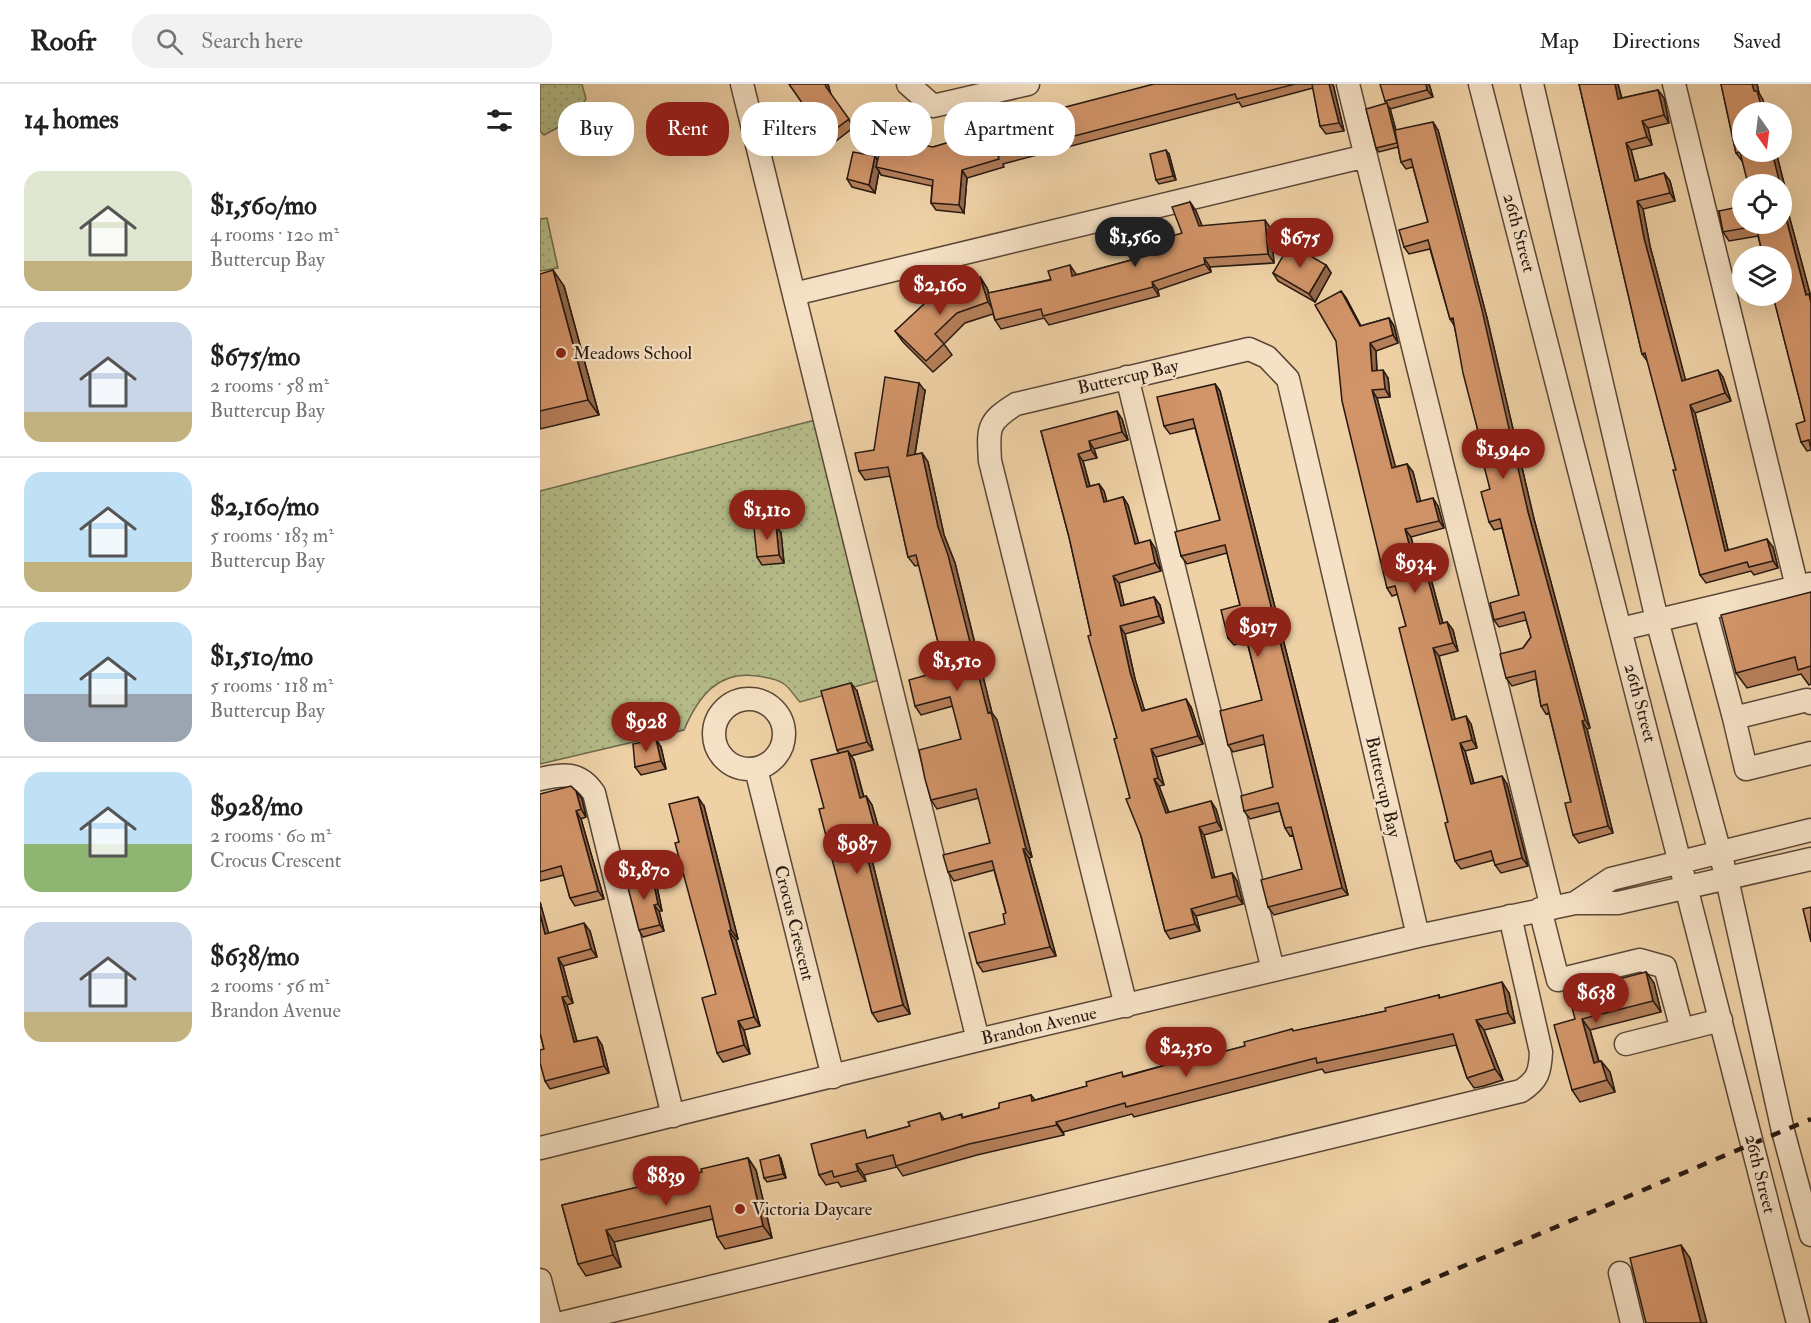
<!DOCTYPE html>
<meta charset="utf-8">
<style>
body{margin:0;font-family:"IM FELL Double Pica",serif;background:#f2f2f2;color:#222;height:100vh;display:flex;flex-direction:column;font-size:22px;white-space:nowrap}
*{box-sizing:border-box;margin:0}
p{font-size:20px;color:#767676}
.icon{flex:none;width:33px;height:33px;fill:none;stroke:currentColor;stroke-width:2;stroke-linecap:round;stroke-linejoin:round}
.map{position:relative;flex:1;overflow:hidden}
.details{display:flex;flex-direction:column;background:#fff;width:540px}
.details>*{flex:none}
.banner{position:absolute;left:18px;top:18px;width:570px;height:54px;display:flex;gap:12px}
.needle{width:39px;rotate:166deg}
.buttons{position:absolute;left:1192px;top:18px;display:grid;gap:12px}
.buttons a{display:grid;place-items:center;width:60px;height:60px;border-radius:50%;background:#fff;box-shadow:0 6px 24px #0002;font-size:30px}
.price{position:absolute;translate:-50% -51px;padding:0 14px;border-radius:21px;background:#8f2418;color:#fff;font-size:20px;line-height:39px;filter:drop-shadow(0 2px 3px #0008)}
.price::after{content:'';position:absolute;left:50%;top:36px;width:18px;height:14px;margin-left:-9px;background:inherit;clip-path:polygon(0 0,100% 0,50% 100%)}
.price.active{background:#222;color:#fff}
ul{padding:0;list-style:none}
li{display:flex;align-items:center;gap:18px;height:150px;padding:0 24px}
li+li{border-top:2px solid #e0e0e0}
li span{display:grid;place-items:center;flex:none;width:168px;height:120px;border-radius:18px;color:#555}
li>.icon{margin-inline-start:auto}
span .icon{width:72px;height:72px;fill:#fffc;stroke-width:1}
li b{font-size:26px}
h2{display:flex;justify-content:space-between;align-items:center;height:72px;padding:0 24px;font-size:26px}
.chip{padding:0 21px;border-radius:24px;background:#fff;box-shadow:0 6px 24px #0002;font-size:21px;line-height:54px}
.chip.active{background:#8f2418;color:#fff}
header{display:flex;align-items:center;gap:36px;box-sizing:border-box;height:84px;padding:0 30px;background:#fff;border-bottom:2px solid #e0e0e0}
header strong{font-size:28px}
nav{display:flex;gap:33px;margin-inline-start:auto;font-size:21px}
.search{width:420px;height:54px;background:#f2f2f2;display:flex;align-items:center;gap:15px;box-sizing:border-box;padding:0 21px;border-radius:24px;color:#767676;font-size:22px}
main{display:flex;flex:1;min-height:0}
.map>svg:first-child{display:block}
.park{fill:url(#park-dots);stroke:#6e6a4d;stroke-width:1.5}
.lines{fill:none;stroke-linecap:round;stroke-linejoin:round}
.minor-casing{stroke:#594736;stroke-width:25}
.minor{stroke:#f5e1c5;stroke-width:22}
.rail{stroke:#271911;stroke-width:4.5;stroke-dasharray:10 10;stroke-linecap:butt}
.wall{fill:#b57f5a;stroke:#271911;stroke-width:1.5}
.shaded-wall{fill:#93684a;stroke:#271911;stroke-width:1.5}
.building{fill:#d29469;stroke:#271911;stroke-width:1.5}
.poi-dot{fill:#8f2418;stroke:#f5e1c5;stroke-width:2}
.labels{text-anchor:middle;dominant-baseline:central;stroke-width:4.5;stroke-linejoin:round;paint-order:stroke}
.street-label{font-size:18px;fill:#271911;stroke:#f5e1c5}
.poi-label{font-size:18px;fill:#271911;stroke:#f5e1c5;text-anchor:start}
</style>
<header>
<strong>Roofr</strong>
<div class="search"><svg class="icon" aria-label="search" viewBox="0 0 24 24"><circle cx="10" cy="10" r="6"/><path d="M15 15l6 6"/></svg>Search here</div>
<nav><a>Map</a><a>Directions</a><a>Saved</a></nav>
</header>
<main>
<section class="details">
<h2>14 homes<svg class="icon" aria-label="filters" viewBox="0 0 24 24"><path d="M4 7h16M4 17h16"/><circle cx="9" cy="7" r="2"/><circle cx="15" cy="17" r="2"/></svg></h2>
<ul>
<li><span style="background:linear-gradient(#dfe7d0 75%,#c2b280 0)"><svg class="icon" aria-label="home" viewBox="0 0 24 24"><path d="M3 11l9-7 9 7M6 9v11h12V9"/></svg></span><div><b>$1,560/mo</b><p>4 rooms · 120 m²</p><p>Buttercup Bay</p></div></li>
<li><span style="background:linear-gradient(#c9d6e8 75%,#c2b280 0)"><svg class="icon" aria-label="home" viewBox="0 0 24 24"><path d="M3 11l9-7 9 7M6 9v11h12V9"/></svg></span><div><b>$675/mo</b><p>2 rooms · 58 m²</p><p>Buttercup Bay</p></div></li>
<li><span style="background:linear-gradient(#bfe0f5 75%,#c2b280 0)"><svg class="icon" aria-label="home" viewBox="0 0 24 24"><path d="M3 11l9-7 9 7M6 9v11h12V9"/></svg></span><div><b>$2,160/mo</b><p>5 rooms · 183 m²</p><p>Buttercup Bay</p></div></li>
<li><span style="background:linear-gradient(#bfe0f5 60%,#9aa5b1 0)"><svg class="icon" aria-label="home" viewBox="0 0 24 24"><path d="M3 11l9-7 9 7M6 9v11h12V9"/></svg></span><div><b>$1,510/mo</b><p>5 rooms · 118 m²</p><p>Buttercup Bay</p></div></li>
<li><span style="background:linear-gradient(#bfe0f5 60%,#8fb573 0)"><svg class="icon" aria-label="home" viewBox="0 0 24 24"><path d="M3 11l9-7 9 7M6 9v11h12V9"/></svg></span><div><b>$928/mo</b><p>2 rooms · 60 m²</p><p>Crocus Crescent</p></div></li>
<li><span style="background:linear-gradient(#c9d6e8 75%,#c2b280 0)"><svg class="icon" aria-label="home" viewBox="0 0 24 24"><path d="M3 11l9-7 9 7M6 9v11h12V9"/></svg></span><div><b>$638/mo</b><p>2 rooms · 56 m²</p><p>Brandon Avenue</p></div></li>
</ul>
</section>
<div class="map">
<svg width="1271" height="1239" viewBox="0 0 1271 1239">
<defs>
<pattern id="park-dots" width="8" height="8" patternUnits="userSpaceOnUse" patternTransform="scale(1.5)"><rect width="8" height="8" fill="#b5bc89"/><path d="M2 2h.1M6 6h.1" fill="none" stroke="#9ca175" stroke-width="1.8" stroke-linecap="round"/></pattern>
</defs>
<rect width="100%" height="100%" fill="#efd1a6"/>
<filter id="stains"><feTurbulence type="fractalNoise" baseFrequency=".00333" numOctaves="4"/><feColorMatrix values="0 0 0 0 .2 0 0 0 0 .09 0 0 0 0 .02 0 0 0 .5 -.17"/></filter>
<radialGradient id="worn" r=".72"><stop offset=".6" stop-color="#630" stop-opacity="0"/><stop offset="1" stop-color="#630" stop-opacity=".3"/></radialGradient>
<path class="park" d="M0 0H42L46 15 30 37 4 51 0 47Z
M7 134 18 184 0 187V135Z
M279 335 343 595 260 618C255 613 250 604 244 600 238 595 225 593 217 592 178 586 158 613 144 646L0 680V407Z"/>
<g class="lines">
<defs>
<path id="minor" d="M202 0 438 956
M368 0 393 22 488 0
M808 0 1012 824
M940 0 1258 1239
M992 0 1117 536 1187 795 1243 1047 1271 1151
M1134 0 1257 503
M254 210 826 72
M587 293 733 886
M1165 525 1194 634 1267 616 1271 619
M1081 545 1270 500
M174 650a35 35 0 1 1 70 0a35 35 0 1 1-70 0Z
M1194 634 1206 685 1271 669
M216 685 293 993
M0 695C23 690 39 687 54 709L133 1032
M1035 819 1071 795 1271 746
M1000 825 1018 896 1100 876 1125 883 1142 946
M586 922 450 377C448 344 447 338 476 320L709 265 727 273 748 295 878 852
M1086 960 1181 936
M0 1064 438 956 878 852 1035 819H1078L1271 775
M1080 1189 1092 1239
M0 1196 11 1239
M22 1239 981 1007C998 996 1000 988 1001 968L970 832"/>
</defs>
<use href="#minor" class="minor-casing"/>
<use href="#minor" class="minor"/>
<path class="rail" d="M789 1239 1271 1035"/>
</g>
<path class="wall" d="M249 0H288L291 11 314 43 296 57H289Z
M614 0H793L804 47 786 50 780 42 773 4 702 23 699 18 463 80 464 83 427 94 424 129 396 126 391 119 392 102 341 91 339 87 335 109 312 103 307 95 335 72 338 76 393 63Z
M889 0 893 13 850 25 856 46H898L947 234 994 435 1050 644 1047 645 1073 749 1039 759 1033 751 1031 718 1009 629 1006 630 1001 622 996 595 972 602 966 594 983 564 991 553 986 536 959 543 954 536 979 511 962 444 954 446 949 438 950 405 938 347 914 241 910 235 890 165 869 170 864 163 888 138 873 83 866 85 861 78 858 63 839 68 836 64 846 19 845 17Z
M1039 0H1078L1082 14 1118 6 1124 14 1129 39 1108 44 1112 61 1091 66 1099 96 1124 89 1130 97 1135 117 1103 125 1110 162 1145 296 1183 293 1191 317 1155 329 1188 466 1233 463 1238 484 1214 491 1211 487 1166 499 1160 491 1136 386 1108 278 1102 270Z
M1181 0H1217L1219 9 1223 16 1203 68H1236L1250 123 1247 124 1270 211 1271 366 1267 367 1261 358 1265 337 1218 152 1189 157 1183 148 1179 127 1242 140V100L1202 77 1196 69Z
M629 70 636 96 619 100 616 96Z
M650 118 656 127 662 142 731 145 734 179 670 183 671 188 618 206 619 212 509 241 504 234 461 245 455 236 453 230 425 239 404 260 412 271 393 288 363 258 355 247 440 193 447 204 449 209 536 190V191L610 171 632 159 642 149Z
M786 181 791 189 775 218 738 197 733 189Z
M0 190 24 202 59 331 0 345Z
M801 207 806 214 821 242 849 234 854 242 858 259 836 267 837 287 848 294 850 313 837 314 855 383 867 380 873 388 880 417 898 422 904 444 871 453 880 489 891 495 903 539 907 538 913 546 918 567 899 572 915 635 931 640 937 664 925 667 934 699 967 700 988 782 961 789 955 781 954 776 921 785 915 777 908 738 866 542 858 510 852 512 847 504Z
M675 300 680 307 808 811 734 831 728 823 762 785 753 751 750 752 745 744 740 727 710 735 704 727 733 703 725 660 693 668 688 661 722 616 707 558 694 561 688 554 700 521 687 469 647 480 641 472 680 436 655 344 630 350 624 342Z
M385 307 375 371 382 369 388 378 404 451 415 479 452 629 457 636 492 773 489 774 516 872 443 888 437 879 465 840 466 829 454 786 414 797 408 788 450 759 439 714 397 725 391 716 421 655 413 622 381 631 375 622 405 586 379 481 375 482 368 473 350 392 325 396 319 387 334 366Z
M582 335 588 356 554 365 557 374 543 377 550 402 559 400 564 407 567 418 583 413 588 421 598 459 615 464 621 487 579 499 584 521 614 513 620 521 624 539 585 550 595 595 604 626 651 623 663 660 616 673 624 701 619 702 629 728 676 725 682 746 664 751 675 794 692 789 697 797 703 820 656 832 660 847 630 855 625 847 601 752 590 714 577 654 551 551 529 453 501 347Z
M241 449 244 479 222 481 217 473Z
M1271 508V600L1269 601 1261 590 1207 604 1196 589Z
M317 607 333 666 311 672 314 676 324 713 326 712 332 721 343 760 329 764 370 930 338 938 332 929 284 724 299 669 297 666Z
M121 663 126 685 101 691 95 683Z
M36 707 42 715 46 733 41 735 64 815 35 822 30 814 24 791 0 797V710Z
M164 722 198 855 196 856 220 942 204 946 210 970 183 978 177 969 176 910 139 758Z
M112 791 116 798 122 827H119L124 847 103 853 99 846Z
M0 818 8 849 50 847 57 873 23 882 33 919 27 921 37 957 62 961 69 989 10 1005 5 997 4 965 0 949Z
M1106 888 1114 899 1121 928 1050 946 1059 977H1061L1070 988 1075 1008 1040 1018 1032 1006 1035 935Z
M969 909 975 939 944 946 963 996 944 1002 934 1004 927 994 916 961 785 989 782 985 594 1033 592 1030 523 1048 524 1051 437 1071 363 1092 357 1083 324 1091 326 1097 301 1103 298 1098 286 1101 279 1091 330 1053 370 1042 400 1029 404 1035 424 1033 459 1024 491 1011 495 1016 585 992 669 969 671 971 705 962 752 945 754 947 846 927 899 911 900 914Z
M208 1074 216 1086 232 1154 185 1165 177 1153 173 1135 74 1158 81 1183 46 1192 38 1180 22 1121 162 1088Z
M241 1075 246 1094 227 1098 224 1094Z"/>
<path class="shaded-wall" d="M285 0H288L291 11 286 3Z
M789 0H793L804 47 799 39Z
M886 0H889L893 13 887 6Z
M1075 0H1078L1083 22 1078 15Z
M1212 0H1217L1219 9 1223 16 1227 28H1223L1214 7Z
M1118 6 1124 14 1129 39 1124 31Z
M847 21 850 24 860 63 857 59Z
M1102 37 1108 44 1112 61 1107 53Z
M893 38 898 46 947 234 994 435 1050 644 1045 636 988 428Z
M1086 59 1091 66 1101 104 1095 97Z
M626 66 629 70 636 96 633 92Z
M1232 68H1236L1250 123 1244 115 1242 107V100H1240Z
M335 72 340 80 336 83 339 87 335 109 329 101Z
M422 86 427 94 424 129 419 121Z
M1124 89 1130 97 1135 117 1130 109Z
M1097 117 1103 125 1110 162 1148 305 1142 297 1104 154Z
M1242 117 1247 124 1271 213V219L1266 211Z
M650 118 656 127 666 151 659 142Z
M725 136 731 145 734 179 728 170Z
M664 174 670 183 671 188 665 180Z
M530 181 536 190 539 201 532 192Z
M786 181 791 189 775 218 769 210Z
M13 186 24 202 59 331 48 316Z
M440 193 447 204 455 229 448 218Z
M612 198 618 206 619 212 613 203Z
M801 207 806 214 825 250 820 242Z
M849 234 854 242 858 259 853 251Z
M830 259 836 267 837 295 832 287Z
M843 286 848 294 850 313 845 305Z
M1178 286 1183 293 1191 317 1185 309Z
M379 299 385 307 373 381 367 372Z
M675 300 680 307 808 811 802 804Z
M832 306 837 314 858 392 852 384Z
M1150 321 1155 329 1190 474 1185 467Z
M577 327 582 335 588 356 582 348Z
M549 357 554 365 557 374 551 366Z
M382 369 388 378 404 451 415 479 452 629 457 636 492 773 486 765 448 629 398 443Z
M538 370 543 377 552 411 547 403Z
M867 380 873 388 883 426 877 418Z
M559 400 564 407 569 426 564 418Z
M583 413 588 421 601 467 595 460Z
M893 414 898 422 904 444 899 437Z
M236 441 241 449 244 479 239 471Z
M865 445 871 453 882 497 877 489Z
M1227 455 1233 463 1238 484 1233 477Z
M610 456 615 464 621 487 615 479Z
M886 487 891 495 905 548 900 540Z
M573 492 579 499 586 530 581 522Z
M614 513 620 521 624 539 619 532Z
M907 538 913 546 918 567 913 559Z
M580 542 585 550 595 595 607 634 602 627 590 588Z
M893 564 899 572 917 643 912 636Z
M311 599 317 607 333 666 327 658Z
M646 615 651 623 663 660 658 652Z
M926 632 931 640 937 664 932 656Z
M1042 637 1047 645 1073 749 1068 742Z
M116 655 121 663 126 685 121 677Z
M920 659 925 667 936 708 931 700Z
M611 665 616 673 624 701 618 694Z
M308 667 314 676 326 723 320 714Z
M962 692 967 700 988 782 982 774Z
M614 695 619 702 631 736 626 729Z
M36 707 42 715 46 733 41 725Z
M326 712 332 721 343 760 337 752Z
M158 713 164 722 198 855 191 846Z
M671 717 676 725 682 746 677 738Z
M36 727 41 735 64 815 58 807Z
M659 743 664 751 677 802 672 794Z
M323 755 329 764 370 930 363 921Z
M483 765 489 774 516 872 510 863Z
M692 789 697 797 703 820 697 812Z
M112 791 116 798 122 827 118 820Z
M0 818 11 857 5 850 0 830Z
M114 821 119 827 124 847 120 841Z
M651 825 656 832 660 847 655 840Z
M44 839 50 847 57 873 51 865Z
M189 847 196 856 220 942 214 933Z
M18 874 23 882 33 919 28 912Z
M1106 888 1114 899 1121 928 1113 917Z
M962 898 969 909 975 939 968 929Z
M22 913 27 921 39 966 34 958Z
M1042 935 1050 946 1062 990 1054 979Z
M936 936 944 946 963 996 955 985Z
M198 937 204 946 210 970 204 961Z
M57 953 62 961 69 989 64 982Z
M1061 977 1070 988 1075 1008 1067 996Z
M516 1038 523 1048 524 1051 517 1041Z
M239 1071 241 1075 246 1094 243 1090Z
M208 1074 216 1086 232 1154 223 1142Z
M316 1080 324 1091 326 1097 318 1087Z
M66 1146 74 1158 81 1183 73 1171Z
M1141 1161 1150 1174 1167 1239H1161Z"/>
<path class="building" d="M249 0H285L286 3 309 35 290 49H283Z
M614 0H755L697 15 695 10 458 72 459 75 422 86 419 121 391 119 393 96 336 83 343 53 393 63 464 42V39Z
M772 0H789L799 39 780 42Z
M840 0H886L887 6 845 17Z
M1039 0H1075L1078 15 1118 6 1124 31 1102 37 1107 53 1086 59 1095 97 1124 89 1130 109 1097 117 1104 154 1142 297 1178 286 1185 309 1150 321 1185 467 1227 455 1233 477 1209 483 1207 478 1160 491 1133 386H1136L1105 269 1102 270Z
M1181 0H1212L1214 7H1217L1223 28H1203V68H1232L1240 100H1208L1200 68 1196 69Z
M847 19 857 59 836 64 826 25Z
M893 38 942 226 988 428 1045 636 1042 637 1068 742 1033 751 1025 719 1031 718 1007 620 1001 622 995 587 966 594 960 570 983 564 991 553 984 528 954 536 950 519 979 511 960 435 949 438 941 408 950 405 935 348 938 347 923 289 913 234 910 235 888 156 864 163 859 146 888 138 871 75 861 78 855 46Z
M626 66 633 92 616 96 610 70Z
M313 68 335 72 329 101 307 95Z
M650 118 659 142 725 136 728 170 664 174 665 180 612 198 613 203 503 232 501 225 455 236 448 209 511 196 508 187 530 181 532 192 610 171 608 167 632 159 629 153 642 149 632 123Z
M1242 119 1266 211 1269 210 1271 219V365L1269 356 1261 358 1256 340 1265 337 1233 212H1242V172H1223L1216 142 1183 148 1179 127 1203 122V140H1242Z
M750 160 786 181 769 210 733 189Z
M13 186 48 316 0 327V190Z
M440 193 448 218 417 229 395 250 404 260 386 277 355 247 398 207Z
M801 207 820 242 849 234 853 251 830 259 832 287 843 286 845 305 832 306 852 384 867 380 877 418 893 414 899 437 865 445 877 489 886 487 900 540 907 538 913 559 893 564 912 636 926 632 932 656 920 659 931 700 962 692 982 774 955 781 951 767 915 777 905 739 908 738 859 544 866 542 855 502 847 504 802 317 796 257 775 221Z
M345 293 379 299 367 372 382 369 398 443 408 471 448 629 451 628 486 765H483L510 863 437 879 429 849 465 840 463 830 466 829 452 777 408 788 403 771 450 759 436 705 391 716 385 695 379 666 421 655 410 613 375 622 369 596 405 586 376 471 368 473 348 383 319 387 315 369 334 366Z
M675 300 802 804 728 823 721 796 762 785 751 743 745 744 738 719 704 727 701 712 733 703 723 651 688 661 680 627 722 616 705 549 688 554 681 526 700 521 685 461 641 472 635 448 680 436 653 335 624 342 617 313Z
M577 327 582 348 549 357 551 366 538 370 547 403 559 400 564 418 583 413 595 460 610 456 615 479 573 492 581 522 614 513 619 532 580 542 590 588 602 627 646 615 658 652 611 665 618 694 614 695 626 729 671 717 677 738 659 743 672 794 692 789 697 812 651 825 655 840 625 847 601 752 586 715 590 714 574 655 577 654 548 552 551 551 529 453 501 347Z
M236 441 239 471 217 473 214 444Z
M1271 508V582L1258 586 1255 573 1196 589 1181 531Z
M311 599 327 658 297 666 281 607Z
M116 655 121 677 95 683 93 660Z
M308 667 320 714 326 712 337 752 323 755 363 921 332 929 279 725 284 724 271 676Z
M31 702 36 707 41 725 36 727 58 807 30 814 21 782 0 788V710Z
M158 713 191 846 189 847 214 933 198 937 204 961 177 969 162 914 176 910 135 759 139 758 129 720Z
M112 791 118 820 114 821 120 841 99 846 86 796Z
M1271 823V858L1263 825Z
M0 830 5 850 44 839 51 865 18 874 28 912 22 913 34 958 57 953 64 982 5 997 0 979V966L4 965 0 949Z
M1106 888 1113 917 1042 935 1054 979 1061 977 1067 996 1032 1006 1014 941 1035 935 1028 908Z
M962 898 968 929 936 936 955 985 927 994 913 950 777 979 776 974 586 1023 585 1019 516 1038 517 1041 429 1060 356 1082 353 1071 316 1080 318 1087 294 1093 292 1087 279 1091 271 1060 325 1046 327 1054 370 1042 368 1038 400 1029 402 1036 422 1030V1034L459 1024V1019L491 1011 492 1017 547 1002 546 998 582 988 583 993 669 969 670 971 705 962 704 958 752 945 753 947 846 927 845 924 899 911V914Z
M239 1071 243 1090 224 1094 220 1076Z
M208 1074 223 1142 177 1153 170 1122 66 1146 73 1171 38 1180 22 1121 162 1088 161 1085Z
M1141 1161 1161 1239H1106L1090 1174Z"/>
<g class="poi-dot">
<circle cx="21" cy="269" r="6"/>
<circle cx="200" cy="1125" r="6"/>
</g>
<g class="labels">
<g class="street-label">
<text transform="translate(979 149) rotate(75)">26th Street</text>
<text transform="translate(588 293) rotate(-13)">Buttercup Bay</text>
<text transform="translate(1100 619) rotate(75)">26th Street</text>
<text transform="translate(843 703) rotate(77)">Buttercup Bay</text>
<text transform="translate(254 839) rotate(76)">Crocus Crescent</text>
<text transform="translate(499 942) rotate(-13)">Brandon Avenue</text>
<text transform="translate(1220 1090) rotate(76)">26th Street</text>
</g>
<g class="poi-label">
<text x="33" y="269">Meadows School</text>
<text x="212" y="1125">Victoria Daycare</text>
</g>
</g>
<rect width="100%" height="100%" filter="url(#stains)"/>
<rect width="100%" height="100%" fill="url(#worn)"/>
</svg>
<div class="buttons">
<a><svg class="needle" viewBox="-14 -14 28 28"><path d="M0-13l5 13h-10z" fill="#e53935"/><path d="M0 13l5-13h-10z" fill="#767676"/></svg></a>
<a><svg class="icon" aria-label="locate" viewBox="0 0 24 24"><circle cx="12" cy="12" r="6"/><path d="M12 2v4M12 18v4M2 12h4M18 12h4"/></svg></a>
<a><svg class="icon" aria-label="layers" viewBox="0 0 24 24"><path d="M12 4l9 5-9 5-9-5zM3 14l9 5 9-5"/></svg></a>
</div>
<b class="price active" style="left:595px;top:184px">$1,560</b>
<b class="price" style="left:760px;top:185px">$675</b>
<b class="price" style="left:400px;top:232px">$2,160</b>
<b class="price" style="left:963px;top:396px">$1,940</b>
<b class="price" style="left:227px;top:457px">$1,110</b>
<b class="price" style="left:875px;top:510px">$934</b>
<b class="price" style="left:718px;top:574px">$917</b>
<b class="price" style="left:417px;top:608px">$1,510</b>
<b class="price" style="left:106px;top:669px">$928</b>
<b class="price" style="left:317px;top:791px">$987</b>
<b class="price" style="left:104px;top:817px">$1,870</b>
<b class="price" style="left:1056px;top:940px">$638</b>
<b class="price" style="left:646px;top:994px">$2,350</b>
<b class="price" style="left:126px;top:1123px">$839</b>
<div class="banner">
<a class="chip">Buy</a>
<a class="chip active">Rent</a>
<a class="chip">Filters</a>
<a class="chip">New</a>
<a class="chip">Apartment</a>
</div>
</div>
</main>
